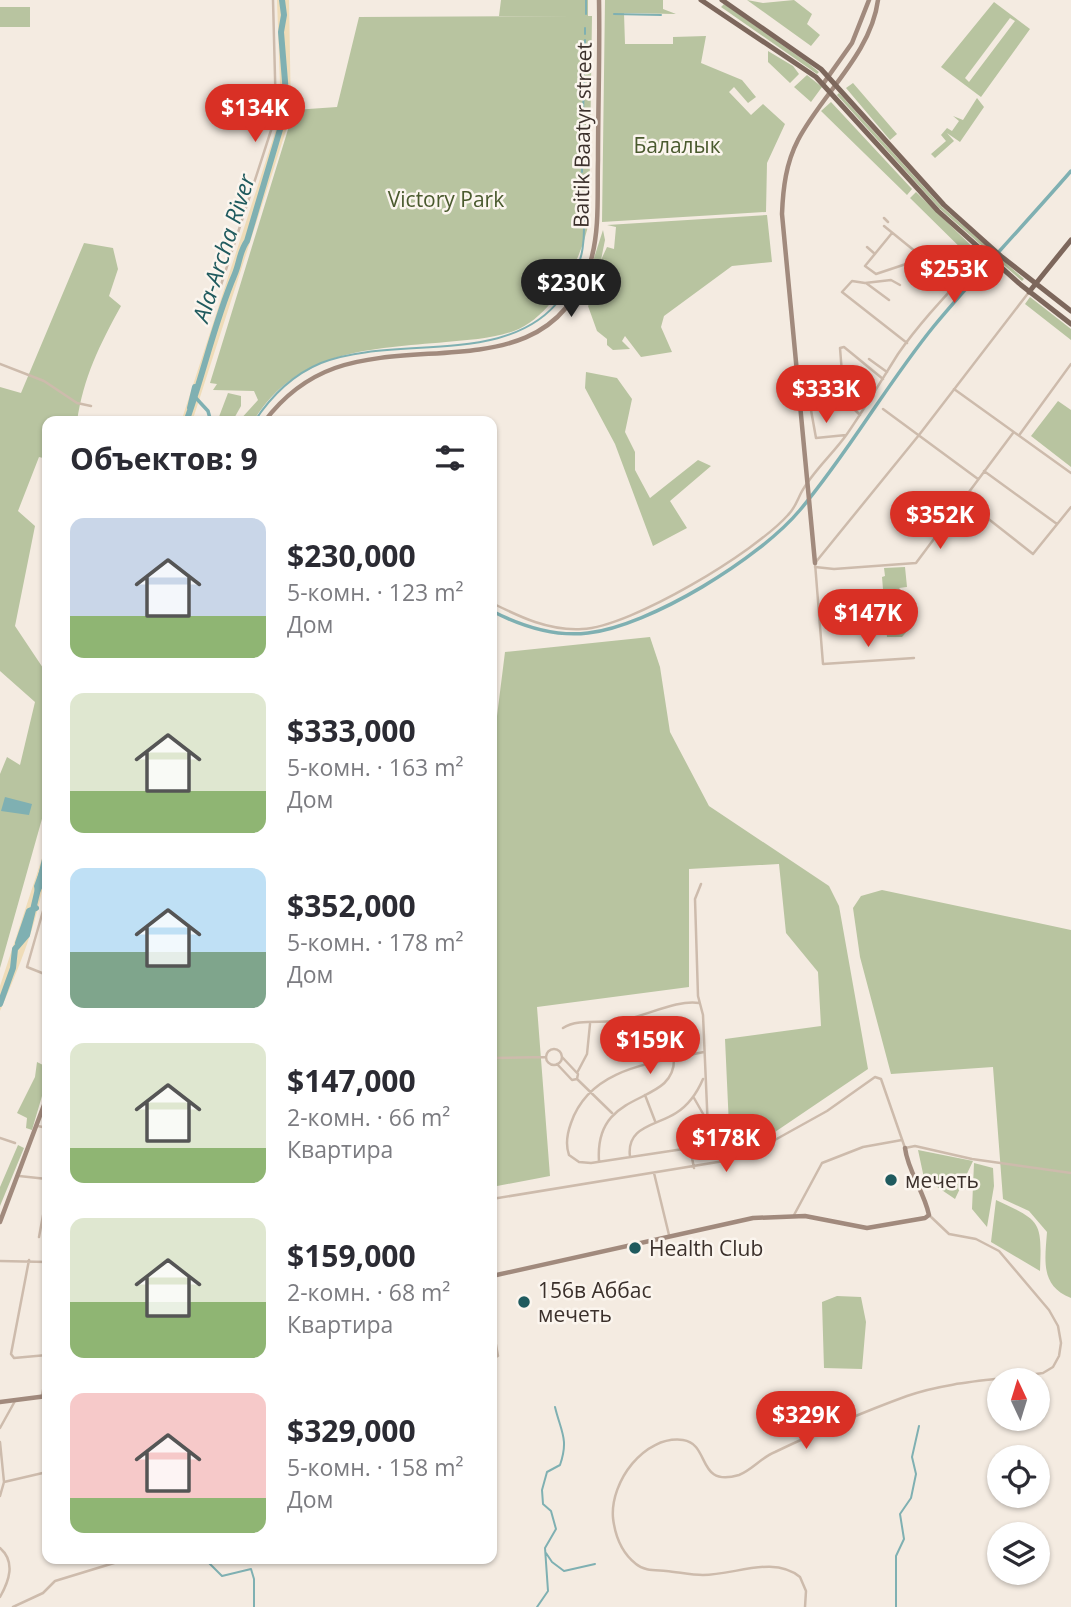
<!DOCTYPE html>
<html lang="ru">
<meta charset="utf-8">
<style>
body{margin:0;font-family:"Open Sans",sans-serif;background:#f2f2f3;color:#2b2b33;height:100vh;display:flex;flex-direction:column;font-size:26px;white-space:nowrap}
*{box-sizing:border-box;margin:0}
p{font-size:23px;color:#7c7c81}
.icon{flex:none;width:38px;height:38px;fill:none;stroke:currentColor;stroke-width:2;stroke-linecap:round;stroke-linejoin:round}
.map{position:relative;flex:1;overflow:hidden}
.sheet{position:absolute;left:42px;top:416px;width:455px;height:1148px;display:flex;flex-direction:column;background:#fff;border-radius:14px;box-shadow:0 2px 5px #0004}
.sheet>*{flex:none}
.needle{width:46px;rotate:356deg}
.controls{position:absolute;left:987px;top:1368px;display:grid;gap:14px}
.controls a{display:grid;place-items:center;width:63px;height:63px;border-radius:50%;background:#fff;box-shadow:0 2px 5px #0004;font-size:35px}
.price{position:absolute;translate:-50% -60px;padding:0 16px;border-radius:24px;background:#d93025;color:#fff;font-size:23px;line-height:46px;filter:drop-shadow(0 2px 4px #0008)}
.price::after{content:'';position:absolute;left:50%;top:42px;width:21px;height:16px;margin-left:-10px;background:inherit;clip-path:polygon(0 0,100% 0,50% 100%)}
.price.active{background:#222;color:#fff}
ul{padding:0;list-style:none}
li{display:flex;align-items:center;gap:21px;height:175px;padding:0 28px}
li span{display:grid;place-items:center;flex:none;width:196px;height:140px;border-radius:14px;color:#555}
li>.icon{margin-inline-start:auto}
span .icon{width:84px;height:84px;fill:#fffc;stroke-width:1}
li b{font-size:30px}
h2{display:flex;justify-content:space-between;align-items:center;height:84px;padding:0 28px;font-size:30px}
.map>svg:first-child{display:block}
.green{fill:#b8c4a0;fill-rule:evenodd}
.sand{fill:#efdcb8}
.water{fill:#7fb0b2}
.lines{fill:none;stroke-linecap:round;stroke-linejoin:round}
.stream{stroke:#7fb0b2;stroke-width:2}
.canal{stroke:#7fb0b2;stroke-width:3.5}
.river{stroke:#7fb0b2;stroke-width:6}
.street{stroke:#cdbbac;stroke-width:2.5}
.secondary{stroke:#a18a7d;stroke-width:4.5}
.primary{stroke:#7d675c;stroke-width:5}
.poi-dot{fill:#1f5a5e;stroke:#fbf5ee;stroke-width:2.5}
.labels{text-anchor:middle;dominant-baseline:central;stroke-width:5;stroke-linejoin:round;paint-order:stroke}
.street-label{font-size:21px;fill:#3b302b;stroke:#fbf5ee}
.park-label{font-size:21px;fill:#4a5a2e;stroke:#fbf5ee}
.poi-label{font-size:21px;fill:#3b302b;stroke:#fbf5ee;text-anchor:start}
.water-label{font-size:23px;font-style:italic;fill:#1f5a5e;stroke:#fbf5ee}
</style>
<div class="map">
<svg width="1071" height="1607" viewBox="0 0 1071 1607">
<rect width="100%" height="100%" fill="#f4ebe1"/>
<path class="green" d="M501 0H588V16H592L589 221C582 259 553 317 514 331 492 339 468 340 446 342 370 349 297 349 253 422H238L258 400 254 391 213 390 217 384 210 383 294 110 337 107 359 17 575 16H499Z
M605 0H663V9L676 14 624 13 625 44H673V37L706 36 701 63 742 80 756 97 748 103 734 87 729 92 751 115 763 104 785 124 767 163 766 212 602 222Z
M747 0 763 3 794 0 812 14 807 24 820 35 811 46Z
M994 2 1030 29 981 97 941 67ZM1010 18 1015 21 969 82 965 78Z
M724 4 808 63 819 72 817 74 721 7Z
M0 7H30V27H0Z
M768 51 793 66 799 74 790 83 768 62Z
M807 75 822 87 811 102 794 87Z
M853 83 897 134 890 140 846 88Z
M839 93 942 207 1024 279 1022 281 939 208 837 95Z
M977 98 984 107 960 142 947 133 954 141 935 158 931 154 946 141 941 135 947 128 952 131 959 121 953 116 963 120Z
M831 102 912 189 907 195 821 111Z
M916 192 987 261 981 268 910 198Z
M767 215 772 262 732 266 664 316 661 327 672 352 641 357 625 336 622 341 630 349 613 350 607 345V339L597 331 588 306 600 286 592 283 585 294 583 292 603 230 605 240 601 260 607 247 614 249 616 227 607 225Z
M84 243 113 248 118 269 109 296 121 306C100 344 83 378 77 422H47V459L39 457 18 511 35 526 15 626 43 668 47 683V801L0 968V774L7 757 20 765 35 702 0 671V387L21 393Z
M1030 297 1071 329V340L1025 304Z
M586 372 617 378 632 399 625 432 635 452V470L650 498 698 460 711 466 670 501 687 528 653 546 615 444 585 388Z
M228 393 241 396V406L232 422H217Z
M1058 401 1071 410V467L1031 436Z
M905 567 907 587 899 588 907 597 909 629 902 637H887L882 577 885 576 884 568Z
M650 637 660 667 670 732 709 806 829 886 839 906 868 1069 772 1134 730 1148 725 1039 821 1026 818 972 786 933 779 864 689 869V987L537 1007 550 1176 492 1187V756L505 652Z
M882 890 1071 930V1298C1040 1286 1045 1260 1047 1232L1029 1211 1003 1199 993 1067 891 1074 860 957 853 908 861 896Z
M37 1062 47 1067V1079L32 1130 26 1128 27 1118 17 1113 35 1077Z
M18 1145 24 1148 0 1206V1187Z
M918 1150 973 1161 955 1199 924 1178Z
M974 1163 993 1168 994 1186 987 1227 972 1209Z
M996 1200C1041 1221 1042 1221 1040 1271L991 1242Z
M837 1296 861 1297 866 1322 862 1369 824 1368 822 1302Z"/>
<path class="sand" d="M277 0H289L291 115 192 422H181L281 114Z
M47 843C47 900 23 959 0 1011V986Z"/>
<path class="water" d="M5 797 32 804 29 815 1 811Z"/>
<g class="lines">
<path class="stream" d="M586 14V0
M614 14 661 15
M585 34V28
M584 74 585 40
M582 149 584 80
M582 160V152
M582 172V163
M581 185 582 178
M254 422C271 396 292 375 321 363 395 334 509 368 561 298 586 265 587 233 581 193
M39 892 44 882 43 873
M37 898 35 886 45 858
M546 1553 552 1562 564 1571 595 1564
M206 1560 222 1576 251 1569 254 1579V1607
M537 1607 548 1591 545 1548 556 1529 551 1511 543 1504 542 1490 547 1472 560 1465C569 1439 561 1432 555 1407
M896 1607V1556L904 1539 900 1514 911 1498 916 1474 912 1457 919 1426"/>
<path class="canal" d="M195 397 208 411 211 422
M492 611C521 626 555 637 588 633 650 626 760 558 800 510 849 452 886 385 934 326 978 273 1026 223 1071 171"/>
<path class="river" d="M190 408 195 387
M186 422C203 376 214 323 234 276 240 263 239 252 247 241L287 106 281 32 284 15 282 0
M18 943 29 911 36 908
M0 1004 13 968 15 949 27 935 47 851"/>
<path class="street" d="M884 218 888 222
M884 226 916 252 906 264 876 274 865 266 892 233
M867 247 875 254
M866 283 889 300
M221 285 276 115 273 0
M900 285 891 280 865 283 852 281 842 292 907 343
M869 359 887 372
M0 364 44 381 77 403 91 406
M954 389 1071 473
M883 409 978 479
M811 410 816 438 846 435
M860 415 844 399 840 348 844 347 883 379
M1020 434 1071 364
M984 471 1057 524
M963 499 1033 554 1071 507
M815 567 834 569 916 563 1013 433
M492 603C520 617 549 631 582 629 631 627 755 552 788 515 795 508 797 501 801 493 812 472 833 454 847 434 865 408 881 381 898 354 923 318 955 286 984 254
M914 658 823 664 815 563 919 435 1029 292
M701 884 695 899 698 996 703 1015 708 1130C706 1141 700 1146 690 1148L591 1163 579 1162 569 1155C565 1144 567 1134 571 1123 590 1067 654 1063 704 1052
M47 897 27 967 47 975
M563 1028C578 1018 605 1024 623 1020 645 1016 679 999 699 1003
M546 1057a8 8 0 1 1 16 0a8 8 0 1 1-16 0Z
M492 1058 546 1057
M557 1064 572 1080 577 1079 578 1074 562 1057
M577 1073 587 1054 590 1024
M577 1079 612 1113
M645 1095 655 1121
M694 1098 706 1119
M38 1126 47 1128
M0 1138 15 1143
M690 1148 694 1168
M630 1157C626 1126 656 1126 676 1113 689 1105 697 1093 703 1079
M599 1161C594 1086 675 1108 674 1059
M654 1173 669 1235
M19 1176 47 1179
M492 1199 730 1160 773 1141 827 1111 875 1077 881 1079 905 1148 915 1146 972 1159 1071 1173
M794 1215 822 1163 863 1147 902 1140
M39 1237 47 1194
M29 1260 11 1354 14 1358 47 1355
M0 1261 47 1262
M492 1323 498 1356 492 1359
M42 1395 47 1371
M0 1428 15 1401
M0 1442 4 1482 0 1496
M4 1482 47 1472
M0 1548C16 1562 9 1581 0 1597
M13 1607 43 1593 55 1581 114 1563
M805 1607 806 1591 800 1577C774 1555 735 1575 703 1575 691 1575 678 1572 666 1571 656 1570 644 1571 636 1564 622 1553 615 1535 613 1518 610 1482 644 1435 683 1440 711 1444 696 1488 739 1475 752 1470 762 1457 775 1452 817 1432 863 1412 907 1396 949 1381 999 1380 1043 1373L1053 1367 1059 1356 1061 1343 1058 1326 1049 1310 999 1251 976 1239 949 1234 929 1215"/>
<path class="secondary" d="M823 84 852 43 869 0
M264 422C282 398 307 378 335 368 426 336 553 385 591 260 600 228 597 193 598 160 598 106 600 53 599 0
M815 563 782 214C783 188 786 163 798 140 822 94 871 54 878 0
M0 1222 47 1097
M492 1276 753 1218 805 1216 867 1228 925 1218 929 1215C924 1191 908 1172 905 1148
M0 1402 47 1396"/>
<path class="primary" d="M701 0 816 77 938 211 1021 285 1071 324
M722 0 821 69 944 205 1002 257 1071 311
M1029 292 1071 240"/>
</g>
<g class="poi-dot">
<circle cx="891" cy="1180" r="7"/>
<circle cx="635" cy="1248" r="7"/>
<circle cx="524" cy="1302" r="7"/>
</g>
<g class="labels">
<g class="street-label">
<text transform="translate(582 135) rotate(-89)">Baitik Baatyr street</text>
</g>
<g class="park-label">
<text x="677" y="145">Балалык</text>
<text x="446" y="199">Victory Park</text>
</g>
<g class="poi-label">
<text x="905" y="1180">мечеть</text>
<text x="649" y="1248">Health Club</text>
<text x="538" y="1290">156в Аббас<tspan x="538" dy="24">мечеть</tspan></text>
</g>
<g class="water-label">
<text transform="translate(223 248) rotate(-72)">Ala-Archa River</text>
</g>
</g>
</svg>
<div class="controls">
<a><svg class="needle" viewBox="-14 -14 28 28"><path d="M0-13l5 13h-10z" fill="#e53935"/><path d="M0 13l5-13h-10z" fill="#7c7c81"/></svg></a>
<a><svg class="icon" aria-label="locate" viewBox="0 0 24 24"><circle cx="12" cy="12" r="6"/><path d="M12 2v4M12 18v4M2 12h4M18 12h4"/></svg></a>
<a><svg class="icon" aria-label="layers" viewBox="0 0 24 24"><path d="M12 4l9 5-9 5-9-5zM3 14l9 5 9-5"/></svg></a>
</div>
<b class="price" style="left:255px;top:144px">$134K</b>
<b class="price" style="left:954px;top:305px">$253K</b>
<b class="price active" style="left:571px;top:319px">$230K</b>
<b class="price" style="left:826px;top:425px">$333K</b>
<b class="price" style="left:940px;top:551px">$352K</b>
<b class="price" style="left:868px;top:649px">$147K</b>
<b class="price" style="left:650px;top:1076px">$159K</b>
<b class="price" style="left:726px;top:1174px">$178K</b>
<b class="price" style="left:806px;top:1451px">$329K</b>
<section class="sheet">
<h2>Объектов: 9<svg class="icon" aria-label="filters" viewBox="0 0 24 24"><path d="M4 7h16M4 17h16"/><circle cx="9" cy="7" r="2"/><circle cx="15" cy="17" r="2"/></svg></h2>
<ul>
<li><span style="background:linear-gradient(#c9d6e8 70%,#8fb573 0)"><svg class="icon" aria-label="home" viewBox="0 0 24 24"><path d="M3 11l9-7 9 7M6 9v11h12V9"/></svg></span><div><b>$230,000</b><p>5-комн. · 123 m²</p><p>Дом</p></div></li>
<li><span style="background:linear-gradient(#dfe7d0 70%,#8fb573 0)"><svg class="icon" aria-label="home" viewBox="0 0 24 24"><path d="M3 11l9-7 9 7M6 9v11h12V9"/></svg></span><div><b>$333,000</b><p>5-комн. · 163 m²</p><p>Дом</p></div></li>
<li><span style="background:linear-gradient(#bfe0f5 60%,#7fa58c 0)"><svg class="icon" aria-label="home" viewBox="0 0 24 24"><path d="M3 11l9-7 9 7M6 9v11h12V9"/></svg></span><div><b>$352,000</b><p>5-комн. · 178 m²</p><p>Дом</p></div></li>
<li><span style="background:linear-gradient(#dfe7d0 75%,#8fb573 0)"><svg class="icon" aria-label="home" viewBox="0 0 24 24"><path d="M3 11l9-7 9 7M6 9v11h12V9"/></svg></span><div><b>$147,000</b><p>2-комн. · 66 m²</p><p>Квартира</p></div></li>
<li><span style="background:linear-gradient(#dfe7d0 60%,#8fb573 0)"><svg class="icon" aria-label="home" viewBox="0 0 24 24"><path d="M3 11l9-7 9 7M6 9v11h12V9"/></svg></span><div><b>$159,000</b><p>2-комн. · 68 m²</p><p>Квартира</p></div></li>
<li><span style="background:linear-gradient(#f6c9c9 75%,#8fb573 0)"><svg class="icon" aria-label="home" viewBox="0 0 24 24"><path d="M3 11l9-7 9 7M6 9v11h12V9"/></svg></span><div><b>$329,000</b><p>5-комн. · 158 m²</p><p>Дом</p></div></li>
</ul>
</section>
</div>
